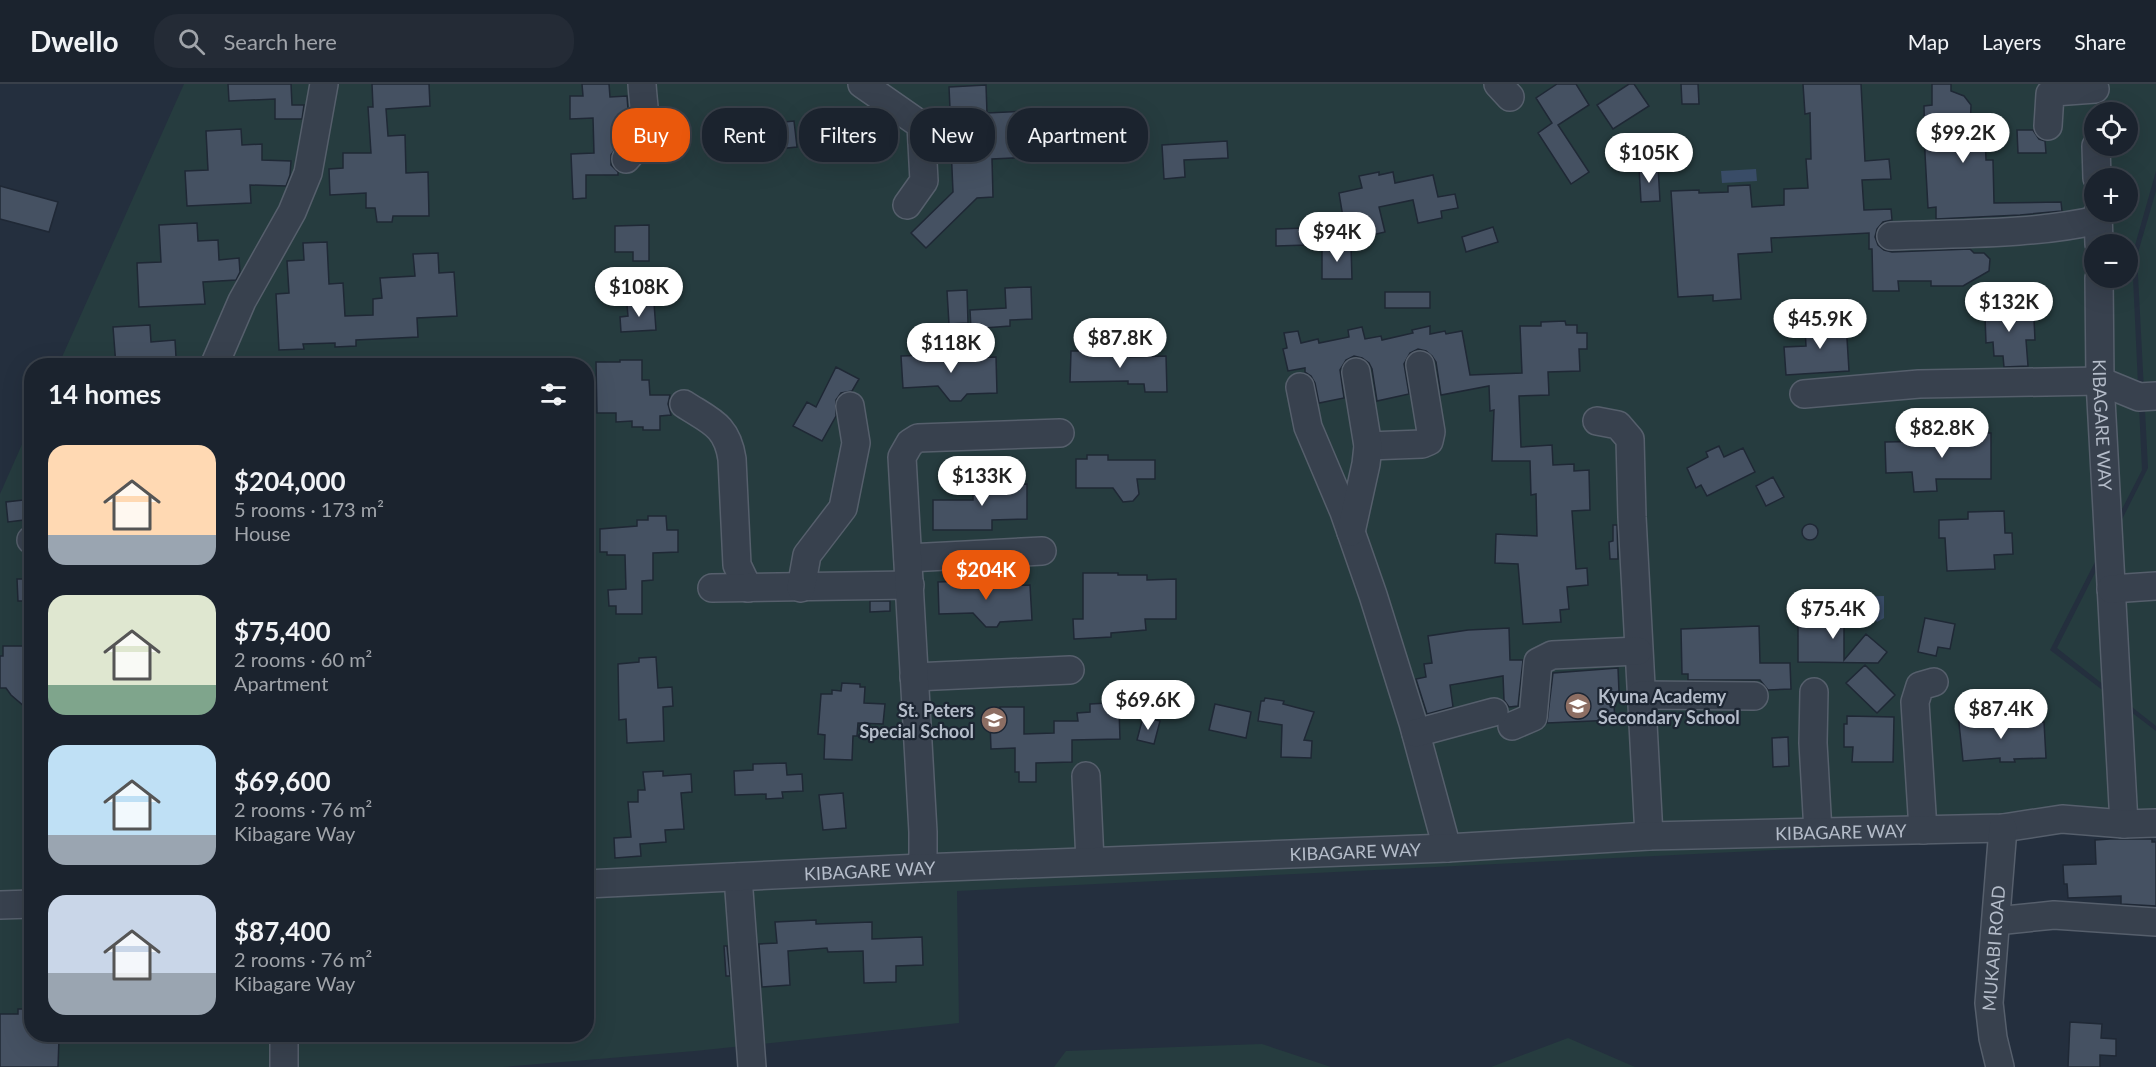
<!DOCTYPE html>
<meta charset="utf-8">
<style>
body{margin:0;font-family:Lato,sans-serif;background:#242b36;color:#f1f3f6;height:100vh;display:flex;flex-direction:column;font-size:22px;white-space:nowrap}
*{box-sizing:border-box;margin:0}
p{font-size:20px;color:#a0a4aa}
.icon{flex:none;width:33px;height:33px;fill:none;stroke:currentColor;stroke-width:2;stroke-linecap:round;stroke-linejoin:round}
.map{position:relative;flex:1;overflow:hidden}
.side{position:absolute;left:24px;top:274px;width:570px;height:684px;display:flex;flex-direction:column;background:#1b232e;border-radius:24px;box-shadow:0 6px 24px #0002,0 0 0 2px #39404a}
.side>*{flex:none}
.guide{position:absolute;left:612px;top:24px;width:570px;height:54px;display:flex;gap:12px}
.fabs{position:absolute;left:2084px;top:18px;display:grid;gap:12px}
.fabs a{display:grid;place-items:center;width:54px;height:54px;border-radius:50%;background:#1b232e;box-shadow:0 6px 24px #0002,0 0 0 2px #39404a;font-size:30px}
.price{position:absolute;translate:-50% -51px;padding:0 14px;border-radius:21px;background:#fff;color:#222;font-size:20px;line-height:39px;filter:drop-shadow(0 2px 3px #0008)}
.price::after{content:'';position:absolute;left:50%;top:36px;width:18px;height:14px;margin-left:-9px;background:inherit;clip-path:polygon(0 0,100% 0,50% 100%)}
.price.on{background:#ea580c;color:#fff}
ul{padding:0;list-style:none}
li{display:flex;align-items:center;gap:18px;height:150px;padding:0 24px}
li span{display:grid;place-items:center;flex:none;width:168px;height:120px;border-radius:18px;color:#555}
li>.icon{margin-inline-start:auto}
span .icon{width:72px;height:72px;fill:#fffc;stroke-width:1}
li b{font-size:26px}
h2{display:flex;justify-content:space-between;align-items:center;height:72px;padding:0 24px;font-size:26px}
.pill{padding:0 21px;border-radius:24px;background:#1b232e;box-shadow:0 6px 24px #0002,0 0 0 2px #39404a;font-size:21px;line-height:54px}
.pill.on{background:#ea580c;color:#fff}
header{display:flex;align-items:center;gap:36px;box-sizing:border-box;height:84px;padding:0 30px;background:#1b232e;border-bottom:2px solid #39404a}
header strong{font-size:28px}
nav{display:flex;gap:33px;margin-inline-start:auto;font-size:21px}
.search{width:420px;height:54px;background:#242b36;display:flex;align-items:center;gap:15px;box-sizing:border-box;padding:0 21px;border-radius:24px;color:#a0a4aa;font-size:22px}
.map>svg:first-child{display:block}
.green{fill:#263c3f;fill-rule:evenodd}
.water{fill:#394c67}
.building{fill:#455162;stroke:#1f2835;stroke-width:1.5}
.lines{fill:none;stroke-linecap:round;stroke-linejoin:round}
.minor-casing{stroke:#565f6c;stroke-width:30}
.minor{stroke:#38414e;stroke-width:27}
.labels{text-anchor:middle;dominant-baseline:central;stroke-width:4.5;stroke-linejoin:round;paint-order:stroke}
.street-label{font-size:18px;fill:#b4bcc9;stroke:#1d2633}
.poi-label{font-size:18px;font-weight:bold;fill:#b4bcc9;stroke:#1d2633;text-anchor:start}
</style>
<header>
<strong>Dwello</strong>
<div class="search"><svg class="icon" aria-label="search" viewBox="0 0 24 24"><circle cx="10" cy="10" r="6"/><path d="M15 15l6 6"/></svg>Search here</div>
<nav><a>Map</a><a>Layers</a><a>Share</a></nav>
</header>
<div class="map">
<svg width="2156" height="983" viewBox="0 0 2156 983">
<rect width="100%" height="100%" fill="#242f3e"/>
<path class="green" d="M184 0H2156V87L2132 172 2142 386 2050 566 2156 647V743L1993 755 957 807 959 939 695 967 503 983H0V410L31 340 32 951H586V282H58ZM2094 28H2127V62H2094ZM2094 94H2127V128H2094ZM2094 160H2127V194H2094Z
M2156 107V642L2057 564 2148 384 2137 172Z
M1568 954 1635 983H1491Z
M1262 960 1331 983H1054L1066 967Z"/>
<path class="water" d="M1756 85 1757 97 1722 99 1721 87Z
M1884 512V534L1877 538 1861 521 1856 523 1855 530 1850 531 1848 513Z"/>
<path class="building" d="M228 0H291L292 21H304L302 35H275V15L229 17Z
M372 0H429L430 22 386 25 388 52 405 51 406 89 428 88 429 132H393L392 138H377L375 124H366V109L330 111 329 85 343 84V69H371L368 23H373Z
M582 0H609L610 13 627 12 629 39 626 50 611 71V81L618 88V91H586V114L573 115 571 70 594 69 593 34 570 35V12H583Z
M1557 0H1576L1589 21 1558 41 1589 88 1571 100 1538 49 1552 39 1536 14Z
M1629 0H1634L1649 22 1613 45 1597 21Z
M1681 0H1698L1699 20H1682Z
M1803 0H1861L1865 77 1889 75 1891 95 1862 96 1864 126 1891 125 1892 136 1883 138 1877 145 1875 153 1878 161 1884 166 1892 168 1970 165 1974 169H1984L1990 175 1989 187 1963 202H1931V197H1898L1899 207H1873L1872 165H1869V149L1771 154 1772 168 1738 170 1741 215 1713 217V211L1678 213 1671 107 1699 106V109L1728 108V102L1750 101 1752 123 1784 121V105L1808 104 1806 75H1811L1810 29 1805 30Z
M1932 0H1951V7L1964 12 1971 21 1970 49H1985L1986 76H1993L1994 119 2061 118 2062 127 2020 131 1936 135V123L1928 124 1925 70 1924 22 1932 21Z
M986 1 987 29 1030 27 1032 73 992 75 993 113 977 114 926 164 911 149 953 108 951 63H938L937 47 951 46 949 3Z
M794 37 797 63 746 68 744 42Z
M241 45 242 61 262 60V76L291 77 290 91 286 102 250 101 251 119 187 122 185 87 208 86 206 47Z
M2017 46H2033L2039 55 2045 57 2046 69H2018Z
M1227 57 1228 74 1184 76 1185 93 1164 95 1162 61Z
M1658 82 1660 117 1641 118 1639 83Z
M1379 88V91L1393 88 1395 99 1433 91 1438 113 1455 110 1458 124 1441 127 1442 134 1418 139 1413 116 1379 123 1385 148 1347 157 1339 109 1362 104 1359 92Z
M0 102 58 118 49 148 0 135Z
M197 139 198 157 218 156 219 176 239 174 240 188 236 196 203 198 205 220 139 223 137 179 161 178 159 141Z
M649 141V177H633V168H615V142Z
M1493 143 1498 158 1466 168 1462 153Z
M1307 144V161L1276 162V145Z
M327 158 329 200 343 199 345 232 373 231V215L382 214 380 194 415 192 413 170 438 169 439 189 454 188 457 232 417 234 418 253 356 256V262L335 263V259L303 260 304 265 279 266 276 210 289 209 287 177 304 176 303 159Z
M1322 162H1351L1352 195H1322Z
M1031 203 1032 235 1010 236V242L971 245 970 226 1006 224 1005 204Z
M967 206 968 239 949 240 947 207Z
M1385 208H1430V224H1385Z
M2018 217 2019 236 2034 235 2035 256H2026L2028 282 2004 283 2003 272H1994L1993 258 1986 259 1985 232H1991L1990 218Z
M654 219 656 246 621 248 620 233 628 232 627 221Z
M1829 234V240L1846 238 1849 287 1786 291 1784 263 1806 262 1805 243H1815L1814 235Z
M1565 237 1566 241H1577V249H1587V265H1579L1580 287 1548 288 1549 311 1519 312 1521 363 1552 361 1553 381 1574 380V387L1589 386 1590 426 1572 427 1576 485 1587 484 1588 501 1567 503 1569 525 1560 526 1561 538 1523 540 1518 480 1495 479 1496 450 1537 452 1536 410 1531 411 1530 377H1492L1494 326 1490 327 1489 302 1441 311 1436 278 1432 272 1426 267 1418 265 1410 269 1404 280 1409 310 1377 317 1372 285 1369 279 1362 274 1354 272 1346 276 1340 286 1344 314 1319 319 1315 299 1311 292 1305 288V284L1288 287 1283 265 1287 264 1284 249 1298 247 1301 259 1318 255 1319 259 1349 253 1348 246 1362 243 1365 255 1381 252 1382 256 1413 249 1412 246 1430 242V250L1445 247 1446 250 1462 247 1470 291 1522 289 1520 242H1541V238Z
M150 241 151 258 175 256 176 273 151 275 152 282H116L113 243Z
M1071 267H1130V273L1166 272 1167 308H1145L1144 300H1128V297L1070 298Z
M960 270V274L996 273 997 309 967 310 961 317H950L938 302 903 304 901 272Z
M620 276H642V296H649L650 311H670L668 320 671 331 660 332V346H643V343H632V337L616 338V329H597L596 278H620Z
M836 283 859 295 852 307 841 309 836 316V332L822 357 793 342 807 318 816 323Z
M1943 349H1991V395H1936L1937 407 1914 408 1912 388 1886 389 1885 358 1931 357V354L1941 353Z
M1719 362 1724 373 1743 364 1755 388 1707 412 1701 401 1696 404 1687 384 1708 373 1706 368Z
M1087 371H1108V376H1155V395H1137L1139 410 1133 417 1123 418 1113 404H1076V375H1087Z
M973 392H993V401L1027 400V435L992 436V446H933V416H973Z
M1773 393 1784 413 1766 422 1756 402Z
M32 415V435L8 438 6 418Z
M2004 427 2005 449H2012L2013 470 1994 471 1995 485 1947 487 1945 454H1939V436L1968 435V428Z
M648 432H666L667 446H678V468L653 469V496L642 497V530H616V522H609L608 506 626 505 625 471H607V468H600V445L637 442V436H648Z
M1802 448a8 8 0 1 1 16 0a8 8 0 1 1-16 0Z
M1613 441H1617L1618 475H1610L1609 458 1613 457Z
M1083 489H1118V491H1147V496L1176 495V535H1145L1146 546 1111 549V553L1074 555 1073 535H1083Z
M17 495H32V517H18Z
M960 497V499L996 497V502L1030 501 1032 536 1000 538 997 543H986L973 529 939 530 938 498Z
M870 517H890V527L870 528Z
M1824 519H1839V533H1844V576L1866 550 1887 568 1878 579 1798 578V541H1814V521H1825Z
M1925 534 1955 540 1950 565 1938 563 1936 572 1918 568Z
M1759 542 1760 579H1790L1791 605 1768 606 1760 596H1688V590H1682L1681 545Z
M1509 544 1510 576H1523L1518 622 1509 623 1504 616 1503 592 1450 601 1453 623 1427 630 1416 595 1426 593 1424 580 1432 579 1428 552 1468 546Z
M3 562H32V629L11 611 6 604H0V572H3Z
M656 573 658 604 672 603 673 622 663 623 664 657 627 659 626 635 619 636 618 580 639 578V574Z
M1865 581 1895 611 1877 629 1846 599Z
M1618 584 1619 608H1613L1615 636 1547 639 1553 589Z
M842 599 860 600V603H865L864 619 885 620 883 640 858 639 857 652H853L852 676 824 675 825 651 818 650 821 610H832V606L841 607Z
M1265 614 1284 617 1283 620 1314 628 1304 656 1312 657 1311 674 1281 673 1282 641 1258 637 1261 617H1264Z
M1108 619V625H1119L1120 655 1072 656V678L1036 679V698H1019V688H1015V664L991 665 990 638H1001L1000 623H1024V650L1054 649V637H1078L1077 629 1090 628V620Z
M1215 620 1251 628 1246 654 1209 646Z
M1958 630 1975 631V640L2044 638 2046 674 2014 675 2015 678H2000V674L1963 677Z
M1847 632 1894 633 1893 678H1852L1853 663H1844V640H1847Z
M1143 633 1160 637 1154 660 1137 656Z
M1788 653 1789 682 1773 683 1772 654Z
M786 679 787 691 802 690 803 707 782 708 783 714 766 715V710L735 711 734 687 753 686V680Z
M663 687V692L691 690 692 708 681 709 684 745 665 746 666 758 640 760 641 772 615 774 614 754 631 753 628 718H638V706H645L643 688Z
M843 709 846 744 823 746 819 711Z
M2110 755H2152V758H2156V822L2121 820V812L2068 814 2067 800H2064L2063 781 2096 780 2095 756Z
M816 836V840L872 838V855L922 853 923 881 896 882V898L864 899 863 867 828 868 827 864 788 867 790 901 762 903 759 860 777 859 775 838Z
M724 862H727L730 892H726Z
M18 925H32V951H52V954H59L58 983H0V930H18Z
M2070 938 2102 940 2101 954 2116 955V972L2100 971V983H2068Z"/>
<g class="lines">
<defs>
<g id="minor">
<path d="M862 0 921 41 924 97 907 121"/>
<path d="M1498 0 1510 13"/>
<path d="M2048 42 2050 10 2054 8 2095 5"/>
<path d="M2096 62 2097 94"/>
<path d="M626 75C652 48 644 35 642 0"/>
<path d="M2098 128 2099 160"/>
<path d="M1891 152C1960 149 2031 151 2098 136"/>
<path id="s1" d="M2099 194 2100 297 2124 740"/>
<path d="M214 282 242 217 292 128 308 89 324 0"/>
<path d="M1300 303 1308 343 1344 428 1373 511 1413 639 1447 764"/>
<path d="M1804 310 1919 300 2100 297 2139 313 2156 312"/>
<path d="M684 320C710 337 727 341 732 375L737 481 748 504"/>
<path d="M1597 337 1618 341 1630 355 1632 433 1649 752"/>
<path d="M1368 362 1422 360 1429 357 1431 348 1420 281"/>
<path d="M1351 448 1366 380 1368 362 1356 288"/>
<path d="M31 456H32"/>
<path d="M908 474 1042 467"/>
<path d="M712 504 910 501"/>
<path d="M801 504 807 471 843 424 856 359 850 322"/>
<path d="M2111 505 2156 502"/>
<path d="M914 593 1070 586"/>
<path d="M1814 608 1813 659 1818 748"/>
<path d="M1641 611 1754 612"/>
<path d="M1512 642 1533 633 1538 578 1552 571 1638 567"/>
<path d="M1416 649 1494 628"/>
<path d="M1086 692 1090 777"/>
<path d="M1923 746 1915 618 1920 602 1934 598"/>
<path d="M921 784 923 770V748L902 373 910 359 918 354 1060 349"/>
<path d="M738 793 752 983"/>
<path id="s2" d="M586 800 921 784 1447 764 1649 752 2003 744 2062 735 2124 740 2156 739"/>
<path d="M0 821 32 820"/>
<path d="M1996 837 2054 831 2156 838"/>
<path d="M284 951V983"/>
<path id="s3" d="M2000 983 1993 954 1989 919 2003 744"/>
</g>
</defs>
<use href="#minor" class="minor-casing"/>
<use href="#minor" class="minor"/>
</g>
<defs>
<symbol id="school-disc" viewBox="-11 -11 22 22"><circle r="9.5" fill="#8d6e63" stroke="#1d2633"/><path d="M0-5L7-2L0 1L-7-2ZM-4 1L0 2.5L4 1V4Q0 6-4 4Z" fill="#fff"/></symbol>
</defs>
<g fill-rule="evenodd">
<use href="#school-disc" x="1563" y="607" width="30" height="30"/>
<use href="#school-disc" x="979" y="621" width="30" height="30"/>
</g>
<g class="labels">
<g class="street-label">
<text stroke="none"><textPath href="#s1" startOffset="147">KIBAGARE WAY</textPath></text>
<text stroke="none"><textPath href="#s2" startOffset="1256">KIBAGARE WAY</textPath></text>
<text stroke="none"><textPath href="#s2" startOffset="770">KIBAGARE WAY</textPath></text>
<text stroke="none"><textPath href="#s2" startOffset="284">KIBAGARE WAY</textPath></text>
<text stroke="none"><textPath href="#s3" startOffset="120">MUKABI ROAD</textPath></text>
</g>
<g class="poi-label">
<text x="1598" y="612">Kyuna Academy<tspan x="1598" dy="21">Secondary School</tspan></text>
<text x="974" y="626" text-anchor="end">St. Peters<tspan x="974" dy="21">Special School</tspan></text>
</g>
</g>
</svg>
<div class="fabs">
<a><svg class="icon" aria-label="locate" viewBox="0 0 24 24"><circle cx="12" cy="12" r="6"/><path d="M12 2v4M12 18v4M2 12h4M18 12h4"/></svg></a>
<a>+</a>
<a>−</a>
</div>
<b class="price" style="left:1963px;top:80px">$99.2K</b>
<b class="price" style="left:1649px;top:100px">$105K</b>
<b class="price" style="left:1337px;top:179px">$94K</b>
<b class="price" style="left:639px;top:234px">$108K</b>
<b class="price" style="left:2009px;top:249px">$132K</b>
<b class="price" style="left:1820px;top:266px">$45.9K</b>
<b class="price" style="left:1120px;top:285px">$87.8K</b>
<b class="price" style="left:951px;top:290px">$118K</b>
<b class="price" style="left:1942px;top:375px">$82.8K</b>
<b class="price" style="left:982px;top:423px">$133K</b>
<b class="price on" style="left:986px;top:517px">$204K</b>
<b class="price" style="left:1833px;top:556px">$75.4K</b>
<b class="price" style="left:1148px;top:647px">$69.6K</b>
<b class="price" style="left:2001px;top:656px">$87.4K</b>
<div class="guide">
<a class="pill on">Buy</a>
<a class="pill">Rent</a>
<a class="pill">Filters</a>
<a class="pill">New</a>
<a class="pill">Apartment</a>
</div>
<section class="side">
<h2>14 homes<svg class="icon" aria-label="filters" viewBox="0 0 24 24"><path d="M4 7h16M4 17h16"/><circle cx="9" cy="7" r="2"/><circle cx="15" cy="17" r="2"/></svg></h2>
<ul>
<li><span style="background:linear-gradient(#ffd9b3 75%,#9aa5b1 0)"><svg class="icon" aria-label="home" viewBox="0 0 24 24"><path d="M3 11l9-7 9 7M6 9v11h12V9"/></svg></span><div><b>$204,000</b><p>5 rooms · 173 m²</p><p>House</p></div></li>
<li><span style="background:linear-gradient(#dfe7d0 75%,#7fa58c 0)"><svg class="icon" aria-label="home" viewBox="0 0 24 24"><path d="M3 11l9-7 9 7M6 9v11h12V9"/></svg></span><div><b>$75,400</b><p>2 rooms · 60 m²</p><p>Apartment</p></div></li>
<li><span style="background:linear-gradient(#bfe0f5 75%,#9aa5b1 0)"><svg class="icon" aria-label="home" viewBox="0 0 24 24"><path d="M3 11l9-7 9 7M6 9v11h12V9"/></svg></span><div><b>$69,600</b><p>2 rooms · 76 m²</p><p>Kibagare Way</p></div></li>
<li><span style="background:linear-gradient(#c9d6e8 65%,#9aa5b1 0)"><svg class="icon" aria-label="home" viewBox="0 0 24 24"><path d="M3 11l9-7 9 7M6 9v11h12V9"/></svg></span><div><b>$87,400</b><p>2 rooms · 76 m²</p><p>Kibagare Way</p></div></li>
</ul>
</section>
</div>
